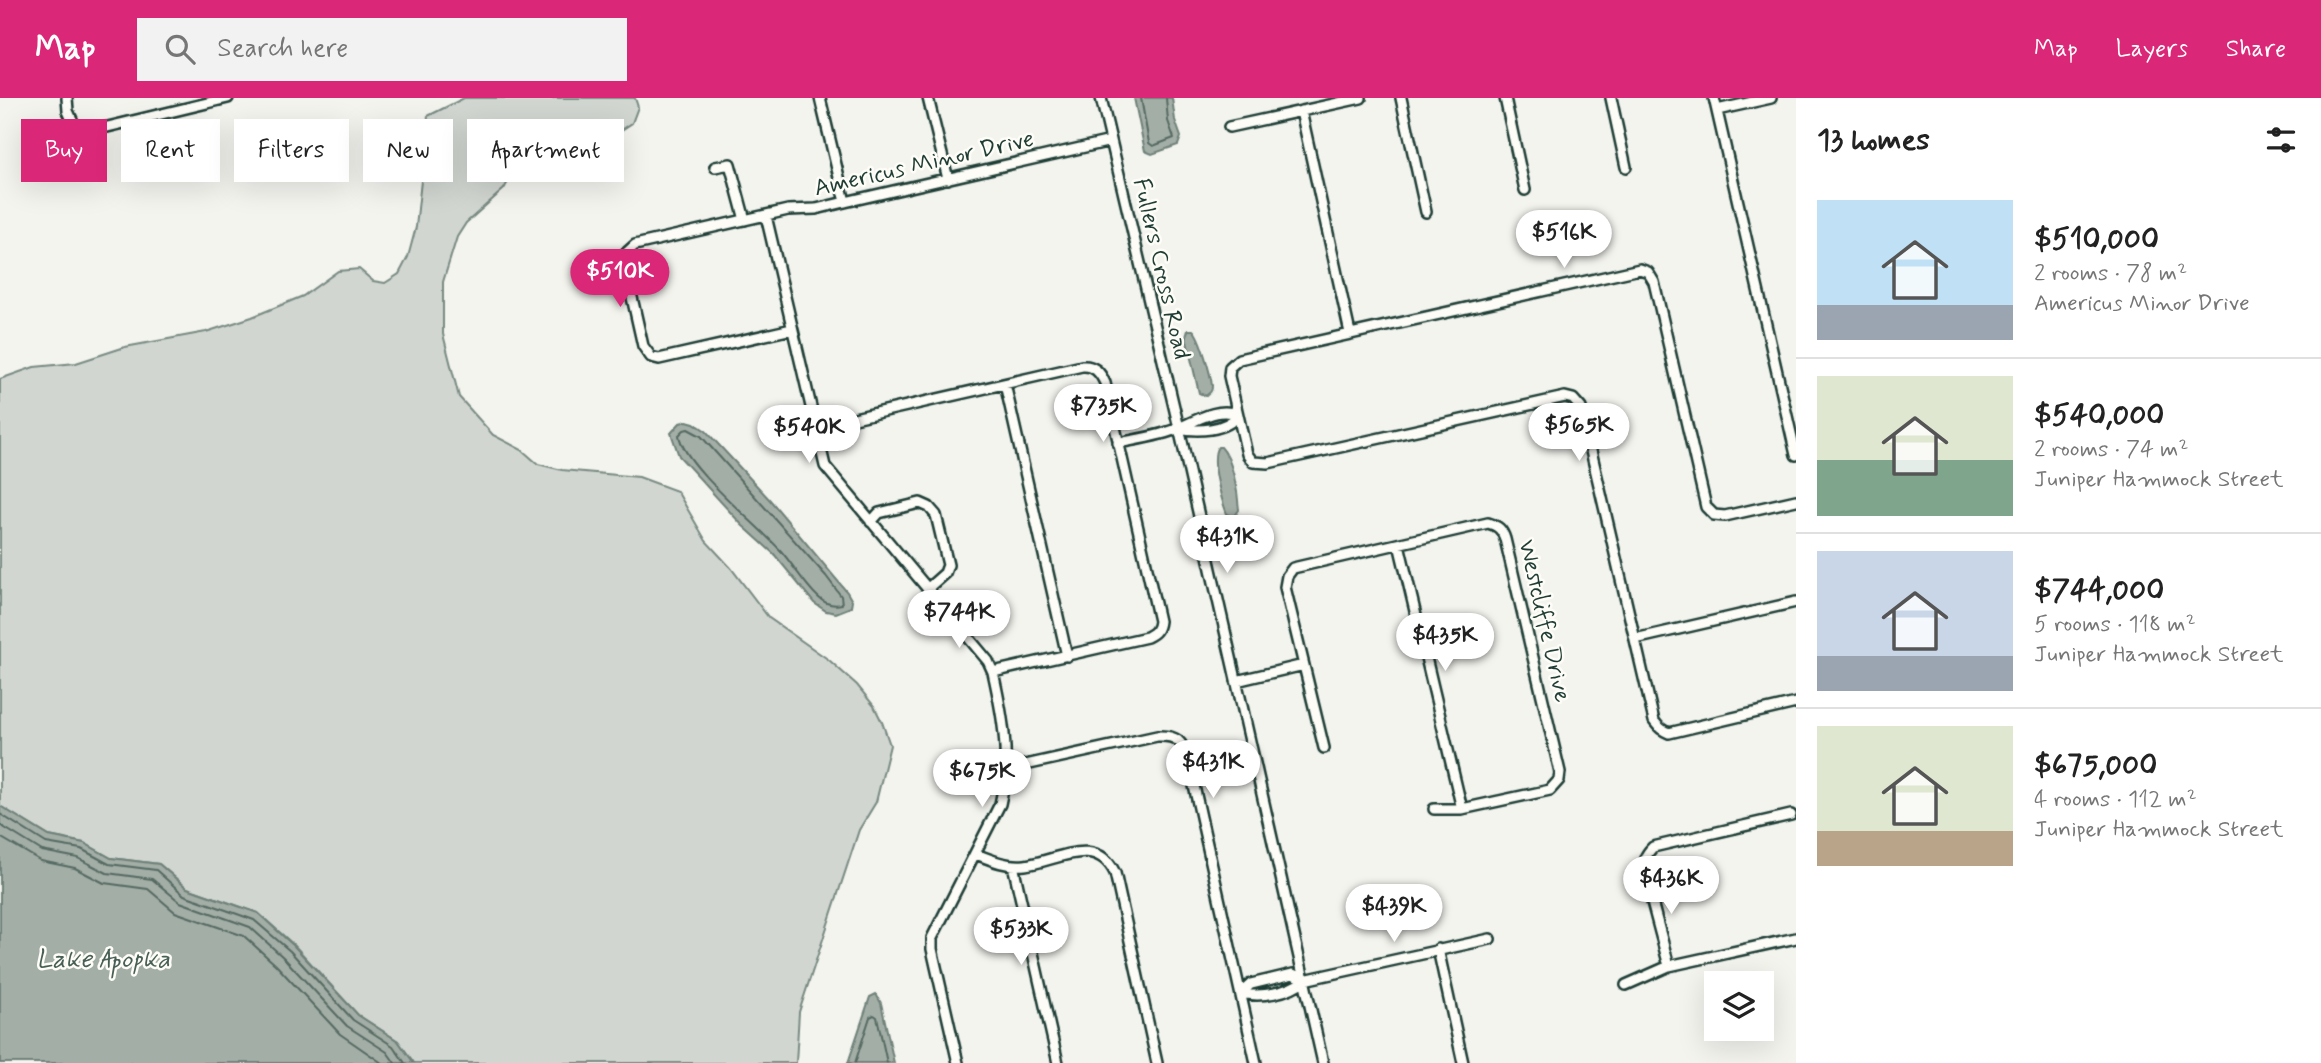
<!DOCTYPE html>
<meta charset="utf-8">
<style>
body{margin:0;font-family:Mynerve,sans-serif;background:#f2f2f2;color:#222;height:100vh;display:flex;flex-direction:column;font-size:26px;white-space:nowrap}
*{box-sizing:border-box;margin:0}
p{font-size:23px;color:#767676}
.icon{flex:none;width:38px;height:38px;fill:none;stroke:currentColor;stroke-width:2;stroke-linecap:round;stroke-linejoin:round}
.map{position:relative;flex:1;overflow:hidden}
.side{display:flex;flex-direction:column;background:#fff;width:525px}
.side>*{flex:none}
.top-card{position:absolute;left:21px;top:21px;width:665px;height:63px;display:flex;gap:14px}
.tools{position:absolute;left:1704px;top:873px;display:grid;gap:14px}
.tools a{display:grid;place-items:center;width:70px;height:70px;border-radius:0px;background:#fff;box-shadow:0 7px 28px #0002;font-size:35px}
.price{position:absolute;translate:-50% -60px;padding:0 16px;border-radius:24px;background:#fff;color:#222;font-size:23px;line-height:46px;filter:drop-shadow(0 2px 4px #0008)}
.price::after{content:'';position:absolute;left:50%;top:42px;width:21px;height:16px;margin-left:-10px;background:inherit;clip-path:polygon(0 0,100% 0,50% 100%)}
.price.selected{background:#db2777;color:#fff}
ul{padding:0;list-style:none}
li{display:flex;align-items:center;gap:21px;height:175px;padding:0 21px}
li+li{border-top:2px solid #e0e0e0}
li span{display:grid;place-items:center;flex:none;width:196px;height:140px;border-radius:0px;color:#555}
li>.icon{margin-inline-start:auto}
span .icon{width:84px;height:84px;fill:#fffc;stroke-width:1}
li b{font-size:30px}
h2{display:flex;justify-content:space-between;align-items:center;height:84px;padding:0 21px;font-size:30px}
.tag{padding:0 24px;border-radius:0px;background:#fff;box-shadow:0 7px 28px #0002;font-size:24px;line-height:63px}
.tag.selected{background:#db2777;color:#fff}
header{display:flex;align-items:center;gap:42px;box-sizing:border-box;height:98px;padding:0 35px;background:#db2777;color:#fff}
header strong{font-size:33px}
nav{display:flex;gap:38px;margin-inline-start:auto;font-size:24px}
.search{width:490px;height:63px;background:#f2f2f2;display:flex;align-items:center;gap:18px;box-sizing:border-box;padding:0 24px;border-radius:0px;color:#767676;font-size:26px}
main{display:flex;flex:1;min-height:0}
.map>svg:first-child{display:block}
.green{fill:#d1d6d1;stroke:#788a82;stroke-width:2}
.water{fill:#a3aea7;stroke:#6e8179;stroke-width:2}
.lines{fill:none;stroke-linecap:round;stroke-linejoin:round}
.shore{stroke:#546a62;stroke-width:2}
.minor-casing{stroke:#1f3d34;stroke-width:14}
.minor{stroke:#fdfcf7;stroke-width:9}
.labels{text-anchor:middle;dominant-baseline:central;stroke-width:5;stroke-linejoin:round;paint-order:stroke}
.street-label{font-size:24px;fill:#1f3d34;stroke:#fdfcf7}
.water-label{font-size:26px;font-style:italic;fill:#475f56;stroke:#fdfcf7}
</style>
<header>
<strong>Map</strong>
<div class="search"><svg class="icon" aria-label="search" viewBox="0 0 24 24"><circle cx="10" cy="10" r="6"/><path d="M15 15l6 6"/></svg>Search here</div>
<nav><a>Map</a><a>Layers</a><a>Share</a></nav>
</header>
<main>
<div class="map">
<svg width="1796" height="965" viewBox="0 0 1796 965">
<rect width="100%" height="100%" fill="#f4f4ef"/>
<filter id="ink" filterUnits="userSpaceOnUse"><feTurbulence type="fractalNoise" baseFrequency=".0143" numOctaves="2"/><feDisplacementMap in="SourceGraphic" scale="14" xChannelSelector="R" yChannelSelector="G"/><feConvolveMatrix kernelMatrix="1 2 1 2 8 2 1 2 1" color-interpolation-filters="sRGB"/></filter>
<g filter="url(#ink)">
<path class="green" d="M464 0H635L638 9 632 25 620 33 600 38 563 27 544 32 532 40 504 91 466 125 457 139 443 184V236L459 299 493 337 522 352 538 366 562 372 639 379 677 393 706 443 731 470 769 520 829 562 857 587 874 608 882 624 890 647 876 704 859 732 799 914 796 965H414L398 943 358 917 295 848 258 815 187 790 159 766 111 760 84 745 49 738 0 708V281L34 269 76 265 125 249 206 234 252 219 303 198 338 173 359 171 373 183 385 185 399 176 408 159 416 129 428 18Z"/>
<path class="water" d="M1134 0H1172L1175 22 1181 39 1178 47 1152 56 1145 53Z
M1188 232H1193C1200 238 1211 277 1212 288 1212 294 1210 294 1206 298L1199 295 1186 239Z
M687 323 694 325 706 333 770 402 847 494 852 503 851 509 836 515 826 513 814 505 774 456 742 427 679 358 671 335 680 325Z
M1218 349H1221C1233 361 1238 396 1239 412L1234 419 1227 416C1222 403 1209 360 1218 349Z
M0 708 49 738 84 745 111 760 159 766 187 790 258 815 294 848 358 917 398 943 414 965H0Z
M876 896 881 905 894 965H848L870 899Z"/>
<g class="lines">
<path class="shore" d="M1141 0 1149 45 1153 48 1174 40 1168 23 1166 0
M688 331 701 338 826 478 841 498 842 506C833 508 825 506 818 499 804 486 794 468 781 453 759 428 683 367 679 337L684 332Z
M0 716 46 745 81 751 109 766 156 772 184 797 254 822 290 853 353 922 393 948 405 965
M0 727 42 753 78 760 107 775 152 781 180 804 250 829 284 860 347 928 387 954 395 965
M0 739 41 763 75 770 104 785 148 791 175 814 244 838 276 867 340 936 382 965
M855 965 870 919 874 917 877 919 887 965"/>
<defs>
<path id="minor" d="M67 0 68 13 75 28 91 33 228 0
M820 0 845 104
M928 0 948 81
M1101 0 1179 330 1323 965
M1401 0 1426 114
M1505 0 1525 92
M1611 0 1626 69
M1714 0 1796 357
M1717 12 1771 0
M1301 13 1350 235
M1229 29 1361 0
M715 69 730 66 745 122
M766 118 825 368 988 563 993 574C1003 619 1011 661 1000 706L932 840V851L958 965
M792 231 659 261 651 259 643 248 624 164 625 156 635 147 788 112 816 111 845 104 1111 43
M1005 286 1067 558
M815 329 1082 268C1094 267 1100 274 1105 285L1159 523C1158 532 1155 535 1147 539L993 574
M1179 330C1197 334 1226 333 1238 317
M1118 345C1138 341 1161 338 1179 330 1197 322 1219 308 1238 317
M1796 402 1725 418 1714 417 1706 409 1654 184 1648 174 1640 171 1239 261 1230 269 1229 278 1247 356 1253 364 1268 365 1565 299 1573 301 1581 310 1654 623C1659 630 1662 632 1669 635L1796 605
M871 424 879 415 920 405 929 409 936 417 948 467 945 475 927 491
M1399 446 1462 711
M1635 541 1796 504
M1236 583 1304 567
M1324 650 1285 489 1287 478 1293 470 1488 425C1498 428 1502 431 1505 441L1560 674 1559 682 1550 692 1462 711H1434
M1007 671 1157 638C1177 637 1182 643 1188 661L1256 965
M976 756C991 762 1008 769 1025 767 1057 763 1096 736 1115 775L1157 965
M1013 767 1058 965
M1438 851 1463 965
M1669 868 1644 774C1643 763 1645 757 1653 749L1791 717
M1304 882 1293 876 1251 886 1241 895C1260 900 1289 895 1304 882L1490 841
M1626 887 1669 868 1796 840"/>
</defs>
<use href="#minor" class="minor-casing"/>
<use href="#minor" class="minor"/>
</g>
</g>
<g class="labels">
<g class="street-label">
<text transform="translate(924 66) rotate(-13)">Americus Minor Drive</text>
<text transform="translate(1161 171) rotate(77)">Fullers Cross Road</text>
<text transform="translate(1544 523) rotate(77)">Westcliffe Drive</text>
</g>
<g class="water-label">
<text x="103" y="862">Lake Apopka</text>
</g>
</g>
</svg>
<div class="tools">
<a><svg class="icon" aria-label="layers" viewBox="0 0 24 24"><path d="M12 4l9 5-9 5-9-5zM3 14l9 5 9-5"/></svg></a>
</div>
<b class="price" style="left:1564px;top:172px">$516K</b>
<b class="price selected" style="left:620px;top:211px">$510K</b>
<b class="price" style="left:1103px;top:346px">$735K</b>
<b class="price" style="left:1579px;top:365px">$565K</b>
<b class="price" style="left:809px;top:367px">$540K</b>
<b class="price" style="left:1227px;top:477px">$431K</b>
<b class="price" style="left:959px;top:552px">$744K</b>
<b class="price" style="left:1445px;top:575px">$435K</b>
<b class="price" style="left:1213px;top:702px">$431K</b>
<b class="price" style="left:982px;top:711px">$675K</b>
<b class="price" style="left:1671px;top:818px">$436K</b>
<b class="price" style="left:1394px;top:846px">$439K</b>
<b class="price" style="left:1021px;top:869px">$533K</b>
<div class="top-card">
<a class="tag selected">Buy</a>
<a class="tag">Rent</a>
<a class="tag">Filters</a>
<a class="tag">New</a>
<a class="tag">Apartment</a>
</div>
</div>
<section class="side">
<h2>13 homes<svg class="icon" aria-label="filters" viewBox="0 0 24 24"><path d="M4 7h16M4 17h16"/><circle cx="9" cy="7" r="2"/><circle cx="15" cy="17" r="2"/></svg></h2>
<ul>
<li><span style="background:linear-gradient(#bfe0f5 75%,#9aa5b1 0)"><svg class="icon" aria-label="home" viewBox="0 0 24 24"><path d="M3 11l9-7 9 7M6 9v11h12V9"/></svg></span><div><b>$510,000</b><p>2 rooms · 78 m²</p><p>Americus Minor Drive</p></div></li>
<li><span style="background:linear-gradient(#dfe7d0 60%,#7fa58c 0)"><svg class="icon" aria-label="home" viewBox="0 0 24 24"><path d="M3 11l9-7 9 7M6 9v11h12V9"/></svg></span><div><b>$540,000</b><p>2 rooms · 74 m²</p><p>Juniper Hammock Street</p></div></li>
<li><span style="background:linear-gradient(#c9d6e8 75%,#9aa5b1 0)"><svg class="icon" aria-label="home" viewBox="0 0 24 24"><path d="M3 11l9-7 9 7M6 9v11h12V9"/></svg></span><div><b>$744,000</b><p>5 rooms · 118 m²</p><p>Juniper Hammock Street</p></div></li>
<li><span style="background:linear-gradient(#dfe7d0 75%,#b9a48a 0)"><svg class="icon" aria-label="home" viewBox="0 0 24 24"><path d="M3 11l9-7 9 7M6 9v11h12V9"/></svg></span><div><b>$675,000</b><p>4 rooms · 112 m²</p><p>Juniper Hammock Street</p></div></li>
</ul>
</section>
</main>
